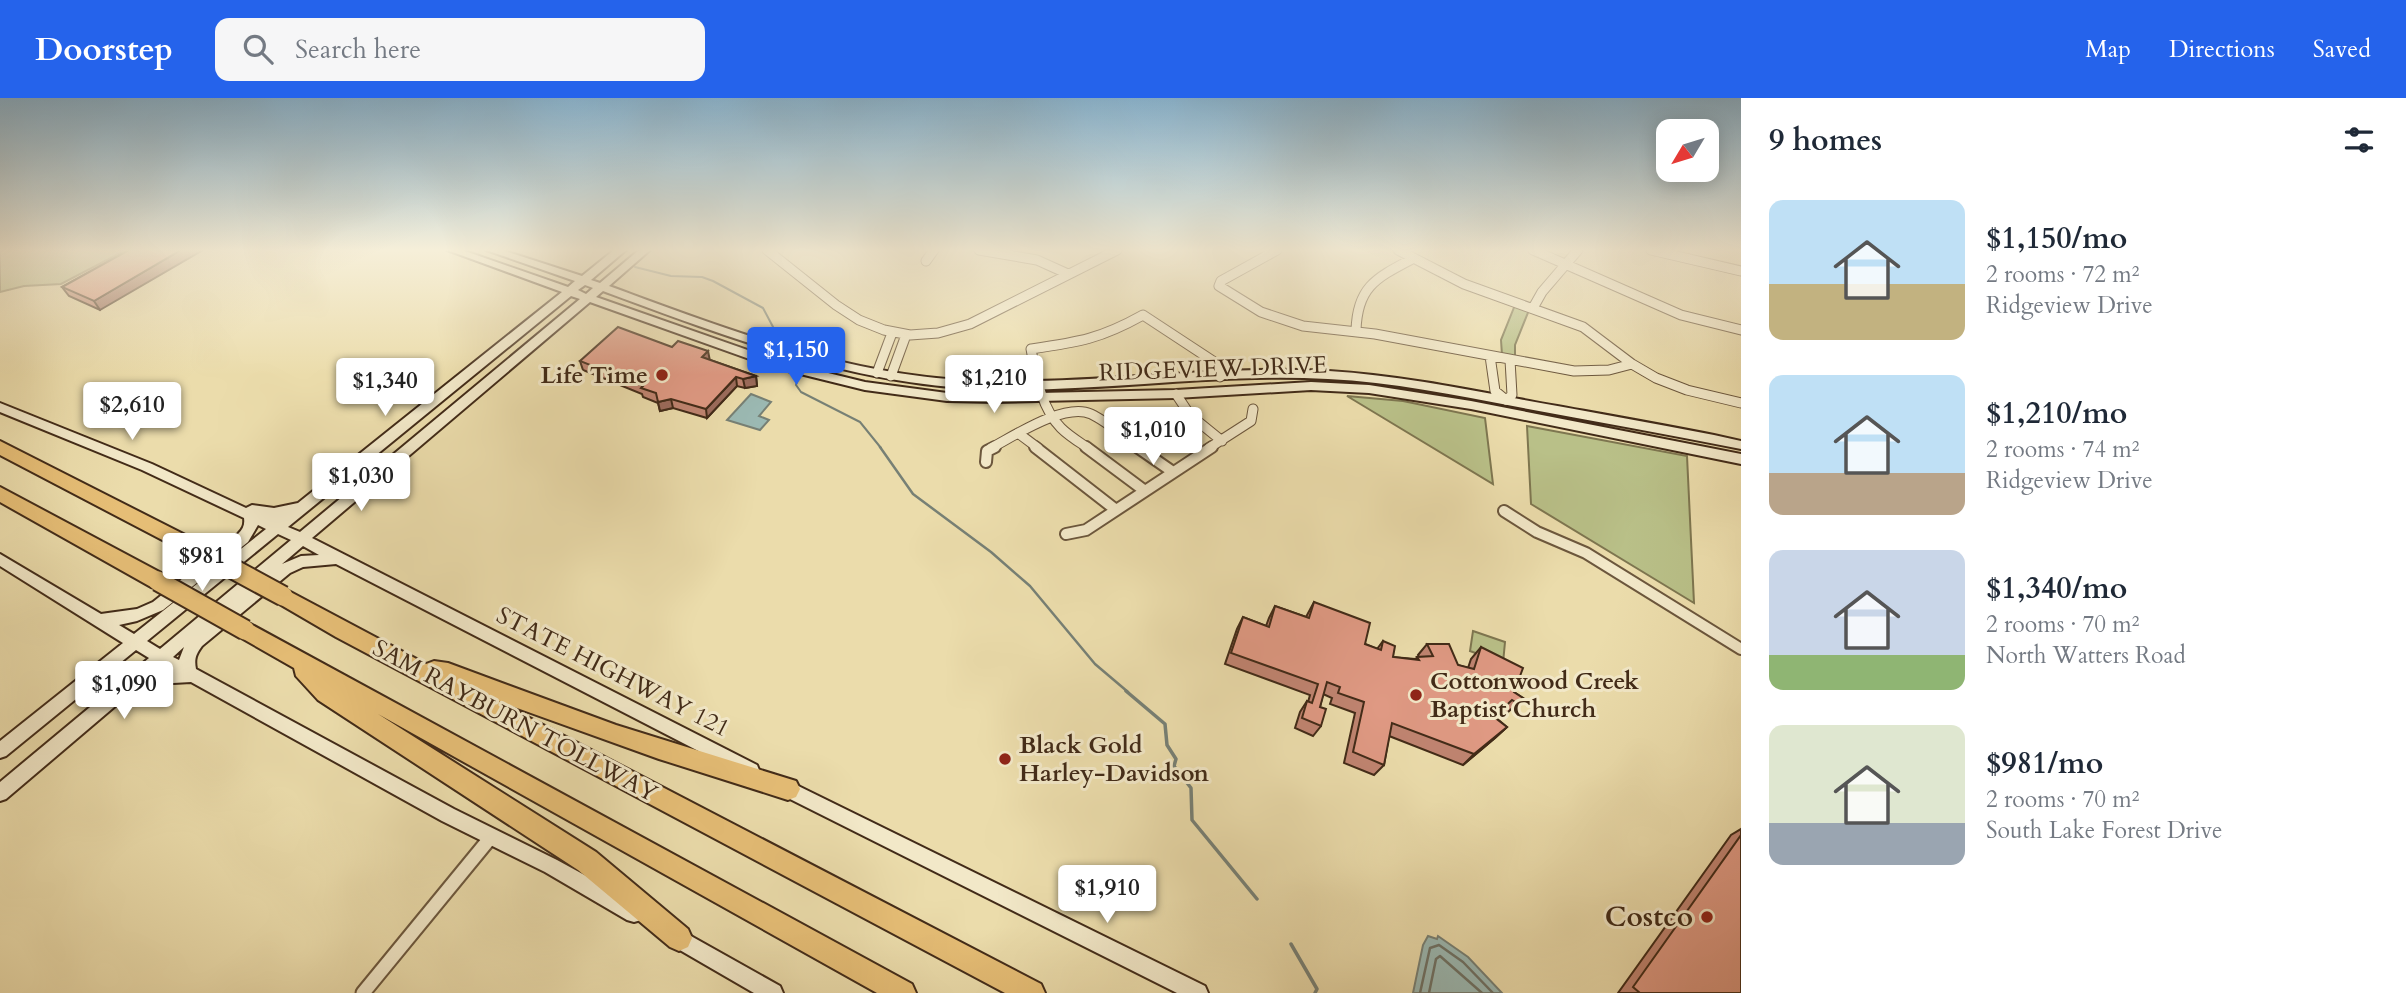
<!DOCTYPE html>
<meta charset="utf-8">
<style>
body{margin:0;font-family:Cardo,serif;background:#f6f6f7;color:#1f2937;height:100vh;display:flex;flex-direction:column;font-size:26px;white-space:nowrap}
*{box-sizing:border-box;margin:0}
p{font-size:23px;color:#747a83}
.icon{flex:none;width:38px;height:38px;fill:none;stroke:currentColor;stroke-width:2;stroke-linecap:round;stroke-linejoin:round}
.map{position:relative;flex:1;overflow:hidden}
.details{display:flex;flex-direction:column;background:#fff;width:665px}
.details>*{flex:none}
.needle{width:46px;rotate:232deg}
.tools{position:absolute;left:1656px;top:21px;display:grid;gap:14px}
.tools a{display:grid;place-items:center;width:63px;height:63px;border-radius:14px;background:#fff;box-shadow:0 4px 18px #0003;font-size:35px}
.price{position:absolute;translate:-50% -60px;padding:0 16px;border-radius:7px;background:#fff;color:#222;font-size:23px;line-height:46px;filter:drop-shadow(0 2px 4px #0008)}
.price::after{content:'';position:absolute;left:50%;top:42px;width:21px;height:16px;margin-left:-10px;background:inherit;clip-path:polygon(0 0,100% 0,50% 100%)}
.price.on{background:#2563eb;color:#fff}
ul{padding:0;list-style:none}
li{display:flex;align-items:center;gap:21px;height:175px;padding:0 28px}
li span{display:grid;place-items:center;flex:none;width:196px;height:140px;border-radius:14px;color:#555}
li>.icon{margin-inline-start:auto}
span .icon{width:84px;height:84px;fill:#fffc;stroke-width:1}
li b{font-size:30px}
h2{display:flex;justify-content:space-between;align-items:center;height:84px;padding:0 28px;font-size:30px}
header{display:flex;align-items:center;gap:42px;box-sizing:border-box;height:98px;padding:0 35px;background:#2563eb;color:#fff}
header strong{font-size:33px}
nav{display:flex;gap:38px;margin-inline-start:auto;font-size:24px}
.search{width:490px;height:63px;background:#f6f6f7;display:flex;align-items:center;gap:18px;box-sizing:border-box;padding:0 24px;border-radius:14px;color:#747a83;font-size:26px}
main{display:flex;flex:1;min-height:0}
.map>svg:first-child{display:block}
.green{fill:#b9c088;stroke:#7e7650;stroke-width:2}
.water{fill:#9bb9b3;stroke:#778075;stroke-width:2}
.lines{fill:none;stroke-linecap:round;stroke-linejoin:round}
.shore{stroke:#6e7266;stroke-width:2.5}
.stream-far2{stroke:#778075;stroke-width:2}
.stream-far1{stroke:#778075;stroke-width:2.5}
.stream{stroke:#778075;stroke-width:3.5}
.street-far2-casing{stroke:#6c573d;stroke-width:11}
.street-far1-casing{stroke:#6c573d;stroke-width:14}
.street-casing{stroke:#6c573d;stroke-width:17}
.secondary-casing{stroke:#422b18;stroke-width:4}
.highway-casing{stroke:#422b18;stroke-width:4}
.street-far2{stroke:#f2e8c8;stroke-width:9}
.street-far1{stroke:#f2e8c8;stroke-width:10}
.street{stroke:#f2e8c8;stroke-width:13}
.secondary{fill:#f2e8c8;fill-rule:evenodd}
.highway{fill:#e6be76;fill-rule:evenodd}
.highway-bridge-casing{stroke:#422b18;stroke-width:23;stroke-linecap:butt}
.highway-bridge{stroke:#e6be76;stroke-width:19}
.wall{fill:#c08471;stroke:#422b18;stroke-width:2}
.shaded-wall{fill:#9c6b5c;stroke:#422b18;stroke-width:2}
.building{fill:#df9983;stroke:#422b18;stroke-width:2}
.poi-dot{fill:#8f2418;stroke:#f2e8c8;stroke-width:2.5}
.labels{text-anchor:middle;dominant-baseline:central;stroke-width:6;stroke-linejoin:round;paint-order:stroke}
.street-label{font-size:24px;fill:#422b18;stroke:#f2e8c8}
.poi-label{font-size:24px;font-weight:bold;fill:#422b18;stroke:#f2e8c8;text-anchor:start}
.near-poi-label{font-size:28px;font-weight:bold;fill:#422b18;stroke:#f2e8c8;text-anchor:end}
</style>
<header>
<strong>Doorstep</strong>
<div class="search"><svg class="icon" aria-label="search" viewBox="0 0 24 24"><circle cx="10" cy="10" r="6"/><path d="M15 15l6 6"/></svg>Search here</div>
<nav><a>Map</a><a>Directions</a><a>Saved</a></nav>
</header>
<main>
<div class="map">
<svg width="1741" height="895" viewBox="0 0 1741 895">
<rect width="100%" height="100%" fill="#ebdcab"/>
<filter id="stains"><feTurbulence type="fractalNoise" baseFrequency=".00286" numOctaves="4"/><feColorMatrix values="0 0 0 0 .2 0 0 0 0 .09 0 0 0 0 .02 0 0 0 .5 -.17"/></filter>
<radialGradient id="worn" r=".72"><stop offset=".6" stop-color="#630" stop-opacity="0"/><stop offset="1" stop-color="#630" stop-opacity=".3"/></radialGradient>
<path class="green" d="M0 152H126L61 186 24 188 0 194Z
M1515 207 1529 212 1515 247V259L1502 257 1501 242Z
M1347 298 1403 303 1485 320 1493 386Z
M1527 328 1687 358 1694 505 1531 406Z
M1473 533 1505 544 1503 565 1470 553Z"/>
<path class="water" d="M751 296 771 304 759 318 769 322 760 332 727 322Z
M1428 838 1437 841 1438 838 1468 859 1502 895H1413L1423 847Z"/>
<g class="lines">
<path class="shore" d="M1420 895 1430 850 1439 847 1463 864 1493 895
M1429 895 1436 861 1440 858 1482 895"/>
<path class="stream-far2" d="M635 169 671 178 702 179 713 183 763 210 781 244
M798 280 796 287 801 294 860 324 881 350"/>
<path class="stream-far1" d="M880 349 913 396 991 454 1030 488 1095 566 1128 594"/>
<path class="stream" d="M1126 593 1165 626 1167 647 1176 661 1174 668 1191 690 1192 722 1257 801
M1291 846 1317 891 1315 895"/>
<defs>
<path id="street-far2" d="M767 152 836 207 859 222 884 232 910 237 938 235 970 226 1117 152
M979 152 1037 162 1068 176
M1277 152 1221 183 1219 188 1261 214 1303 228 1375 236 1574 273 1609 272 1632 266
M1398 152 1464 186 1583 229 1632 266 1656 280 1687 292 1741 305
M1533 152 1681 217 1741 232
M1651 152 1741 173
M926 163 934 152
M1533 210 1542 194 1578 152
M1356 233C1357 189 1376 180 1412 161
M1490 258 1495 293 1506 302 1512 297 1510 262
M877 275 892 235
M891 278 906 237
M1176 296 1190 317 1222 343
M1018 335 1038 350
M991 350C1014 338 1065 304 1091 316 1108 324 1124 339 1140 350
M1088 350C1079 344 1069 338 1061 330 1041 310 1036 277 1031 251 1079 244 1100 241 1143 217L1213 263 1220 279
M1209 350 1251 323 1253 311"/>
<path id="street-far1" d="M1035 349 1116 412
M1086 349 1145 393
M1137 349 1173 374
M986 364 987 353 995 349
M1504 413 1537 434 1586 455 1741 551
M1066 436 1086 432 1212 349"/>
<path id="street" d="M363 895 491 739"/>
<path id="secondary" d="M447 152H462L568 189 575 183 486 152H502L582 178 614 152H626L591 182 600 185 639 152H650L609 188C724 230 839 275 962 282 1085 289 1207 266 1329 273 1393 277 1456 289 1519 301 1584 313 1649 324 1714 337L1741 343V351C1667 336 1592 323 1518 309 1455 297 1392 284 1328 281 1206 274 1084 298 961 290 837 281 719 236 603 193L596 199 779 263 865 284 947 295 996 296 1176 292 1311 284 1369 287 1471 303 1741 356V366L1471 311 1369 295 1311 292 1176 300 996 304 947 303 865 292 772 269 590 204 312 440 757 667 759 672 757 677 751 680 745 677 336 466 303 469 290 475 202 548C196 556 194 561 196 571L454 711 557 762 641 808 643 815 641 822 634 824 627 822 545 774 442 723 191 584 156 586 138 595 133 593 6 701 0 703V684L149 560 136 552 6 658 0 660V643L123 545 0 468V456L101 516 108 515 137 511 153 504 238 436C243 431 245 427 244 420L142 372 0 314V305L152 366 246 410 252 407 274 410 298 405 562 194ZM585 187 593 190 586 196 578 192ZM571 198 580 201 300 434 288 429ZM258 427 266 431 134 536 119 527 137 523 163 512 248 444ZM278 436 291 442 160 551 147 543ZM303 448 319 457 301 458 282 466ZM184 549 179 562 173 559Z
M782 680 1205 888 1208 895H1177L776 694 774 688 776 682Z
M673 828 780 888 783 895H754L666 844 664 837 666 830Z"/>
<path id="highway" d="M0 343 205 447 208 452 205 457 198 459 191 457 0 357Z
M0 389 165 477 168 483 165 489 158 491 151 489 0 404Z
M283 490 426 566 434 563 448 565 616 627 796 683 800 691 796 699 788 702 659 661 495 602 1041 886 1045 895H1005L336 539 276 504 273 498 276 492Z
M245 523 912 886 916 895H877L378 616 596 754 688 831 692 840 688 849 679 853 670 849 578 772 318 602 296 578 294 570 238 538 235 532 238 526Z"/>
</defs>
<use href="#street-far2" class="street-far2-casing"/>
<use href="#street-far1" class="street-far1-casing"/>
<use href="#street" class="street-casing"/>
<use href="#secondary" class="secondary-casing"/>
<use href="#highway" class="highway-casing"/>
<use href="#street-far2" class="street-far2"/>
<use href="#street-far1" class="street-far1"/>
<use href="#street" class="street"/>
<use href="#secondary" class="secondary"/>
<use href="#highway" class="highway"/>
<defs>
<path id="highway-bridge" d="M198 452 283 498
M158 483 245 532"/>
</defs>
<use href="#highway-bridge" class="highway-bridge-casing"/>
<use href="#highway-bridge" class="highway-bridge"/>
</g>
<path class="wall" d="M129 152 100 212 69 198 62 189Z
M710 262 756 278 757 288 745 290 737 288 707 320 673 310 660 313 658 305 643 299 642 296 583 272 580 263Z
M1314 504 1365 546 1377 551 1383 543 1393 559 1415 561 1419 559 1418 557 1427 546 1458 567 1468 570 1471 561 1481 549 1514 594 1523 600 1506 616 1501 613 1495 619 1507 629 1495 640 1463 667 1389 638 1384 667 1374 677 1344 665 1355 615 1330 606 1332 600 1323 596 1320 609 1321 628 1313 638 1295 630 1300 614 1307 603 1308 604 1310 597 1225 566 1237 531 1243 519 1266 528 1269 520 1275 508 1306 519Z
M1741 731V895H1618L1731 737Z"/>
<path class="shaded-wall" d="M181 152H203L100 212 94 203Z
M708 253 710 263 702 259Z
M756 278 757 288 745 290 743 281Z
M736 279 737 288 707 320 706 311Z
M671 301 673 310 660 313 658 304Z
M1507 629 1495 640 1463 667 1474 656Z"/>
<path class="building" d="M129 152H181L94 203 62 189Z
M618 229 672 249 678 243 708 253 702 259 756 278 743 281 736 279 706 311 671 301 658 304 656 295 641 290 643 288 580 263Z
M1314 504 1370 525 1365 546 1381 552 1383 543 1395 548 1393 559 1419 562 1417 559 1433 558 1427 546H1449L1458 567 1474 571 1481 549 1523 570 1514 594 1523 600 1517 605 1512 602 1494 619 1507 629 1474 656 1392 625 1384 667 1353 654 1364 604 1338 595 1340 589 1327 584 1320 609 1326 611 1321 628 1302 620 1307 603 1312 605 1318 586 1231 555 1243 519 1269 529 1275 508 1309 520Z
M1741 737V895H1640L1633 889Z"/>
<linearGradient id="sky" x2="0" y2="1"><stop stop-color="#89b6d3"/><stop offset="0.55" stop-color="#f6efd9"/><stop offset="1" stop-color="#f6efd9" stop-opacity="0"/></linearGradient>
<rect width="1741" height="277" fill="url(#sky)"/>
<g class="poi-dot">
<circle cx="662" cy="277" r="7"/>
<circle cx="1416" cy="597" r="7"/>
<circle cx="1005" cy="661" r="7"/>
<circle cx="1707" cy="819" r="7"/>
</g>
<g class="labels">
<g class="street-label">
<text transform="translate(1213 271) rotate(-2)">RIDGEVIEW DRIVE</text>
<text transform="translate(613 574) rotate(27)">STATE HIGHWAY 121</text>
<text transform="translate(515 623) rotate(28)">SAM RAYBURN TOLLWAY</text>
</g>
<g class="poi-label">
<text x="648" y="277" text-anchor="end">Life Time</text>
<text x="1430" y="583">Cottonwood Creek<tspan x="1430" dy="28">Baptist Church</tspan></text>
<text x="1019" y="647">Black Gold<tspan x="1019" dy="28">Harley-Davidson</tspan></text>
</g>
<g class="near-poi-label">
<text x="1693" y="819">Costco</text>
</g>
</g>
<rect width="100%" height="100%" filter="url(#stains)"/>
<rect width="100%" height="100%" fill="url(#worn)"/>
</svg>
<div class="tools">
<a><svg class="needle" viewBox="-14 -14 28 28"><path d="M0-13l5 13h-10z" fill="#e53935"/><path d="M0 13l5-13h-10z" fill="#747a83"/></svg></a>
</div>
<b class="price on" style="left:796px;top:289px">$1,150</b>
<b class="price" style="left:994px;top:317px">$1,210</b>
<b class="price" style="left:385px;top:320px">$1,340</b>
<b class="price" style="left:132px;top:344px">$2,610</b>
<b class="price" style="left:1153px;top:369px">$1,010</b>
<b class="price" style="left:361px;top:415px">$1,030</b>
<b class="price" style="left:202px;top:495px">$981</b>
<b class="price" style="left:124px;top:623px">$1,090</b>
<b class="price" style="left:1107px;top:827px">$1,910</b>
</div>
<section class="details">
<h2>9 homes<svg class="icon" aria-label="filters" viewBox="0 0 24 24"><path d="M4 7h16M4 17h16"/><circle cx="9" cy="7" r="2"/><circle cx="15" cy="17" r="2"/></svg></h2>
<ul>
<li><span style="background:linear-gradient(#bfe0f5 60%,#c2b280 0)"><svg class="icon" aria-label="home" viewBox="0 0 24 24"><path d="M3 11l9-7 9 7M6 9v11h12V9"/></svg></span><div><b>$1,150/mo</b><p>2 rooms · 72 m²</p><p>Ridgeview Drive</p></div></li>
<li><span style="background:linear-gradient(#bfe0f5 70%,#b9a48a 0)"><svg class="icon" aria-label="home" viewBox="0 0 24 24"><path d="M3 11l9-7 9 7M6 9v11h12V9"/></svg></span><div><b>$1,210/mo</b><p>2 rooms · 74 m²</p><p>Ridgeview Drive</p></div></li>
<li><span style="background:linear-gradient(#c9d6e8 75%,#8fb573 0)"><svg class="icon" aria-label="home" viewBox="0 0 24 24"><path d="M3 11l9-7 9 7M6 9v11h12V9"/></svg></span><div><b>$1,340/mo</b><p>2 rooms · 70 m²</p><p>North Watters Road</p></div></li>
<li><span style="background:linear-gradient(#dfe7d0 70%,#9aa5b1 0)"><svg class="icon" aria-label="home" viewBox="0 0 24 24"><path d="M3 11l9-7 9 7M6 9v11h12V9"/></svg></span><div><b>$981/mo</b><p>2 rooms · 70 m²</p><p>South Lake Forest Drive</p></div></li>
</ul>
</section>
</main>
